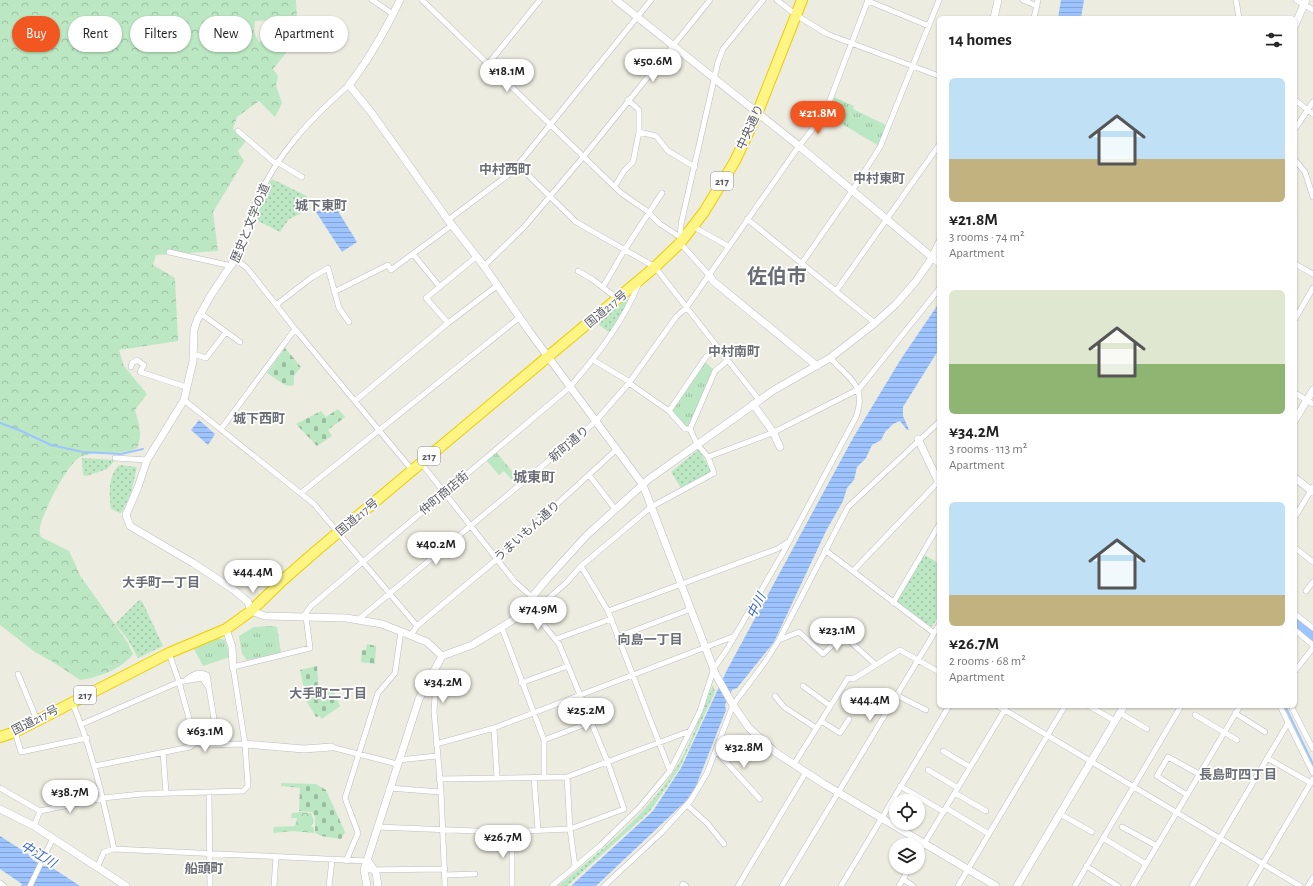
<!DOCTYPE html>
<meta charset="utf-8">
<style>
body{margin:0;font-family:"Alegreya Sans","Noto Sans JP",sans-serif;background:#f6f6f6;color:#222;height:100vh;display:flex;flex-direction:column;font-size:15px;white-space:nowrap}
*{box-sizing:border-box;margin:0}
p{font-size:13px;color:#767676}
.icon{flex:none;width:22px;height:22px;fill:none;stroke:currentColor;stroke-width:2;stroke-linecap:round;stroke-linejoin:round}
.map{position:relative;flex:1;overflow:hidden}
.drawer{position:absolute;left:937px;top:16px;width:360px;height:692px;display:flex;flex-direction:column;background:#fff;border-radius:6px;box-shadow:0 1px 3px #0004}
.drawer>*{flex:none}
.banner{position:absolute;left:12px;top:16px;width:380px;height:36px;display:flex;gap:8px}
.controls{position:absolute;left:889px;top:794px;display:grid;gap:8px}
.controls a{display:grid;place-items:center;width:36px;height:36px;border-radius:50%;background:#fff;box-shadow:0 1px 3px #0004;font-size:20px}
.price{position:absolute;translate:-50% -34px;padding:0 9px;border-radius:14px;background:#fff;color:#222;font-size:13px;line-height:26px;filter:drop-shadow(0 1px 2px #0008)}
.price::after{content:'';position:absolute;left:50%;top:24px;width:12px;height:9px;margin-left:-6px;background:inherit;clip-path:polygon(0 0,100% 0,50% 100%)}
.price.selected{background:#f25621;color:#fff}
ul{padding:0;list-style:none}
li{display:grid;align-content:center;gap:8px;height:212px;padding:0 12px}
li span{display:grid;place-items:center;height:124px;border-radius:6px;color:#555}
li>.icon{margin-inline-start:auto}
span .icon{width:72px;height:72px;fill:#fffc;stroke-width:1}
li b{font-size:17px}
h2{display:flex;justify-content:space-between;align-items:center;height:48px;padding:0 12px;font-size:17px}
.tag{padding:0 14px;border-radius:18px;background:#fff;box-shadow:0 1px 3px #0004;font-size:14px;line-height:36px}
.tag.selected{background:#f25621;color:#fff}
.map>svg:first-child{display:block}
.grass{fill:url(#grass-dots)}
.forest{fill:url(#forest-crowns)}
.cemetery{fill:url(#cemetery-stones)}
.park{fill:url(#park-tufts)}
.water{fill:url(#water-rules)}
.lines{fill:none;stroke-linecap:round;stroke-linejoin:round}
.stream{stroke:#9ec4ff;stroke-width:2}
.river{stroke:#9ec4ff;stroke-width:11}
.street-casing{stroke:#bbbcc3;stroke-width:6}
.secondary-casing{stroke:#bbbdc5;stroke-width:8}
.highway-casing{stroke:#edcc00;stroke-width:12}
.street{stroke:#fff;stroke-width:5}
.secondary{stroke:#fff;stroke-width:7}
.highway{stroke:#fff585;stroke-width:10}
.labels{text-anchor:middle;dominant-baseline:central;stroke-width:3.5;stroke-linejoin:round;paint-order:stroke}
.shield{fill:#fff;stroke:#8b8c91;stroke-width:1}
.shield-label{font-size:11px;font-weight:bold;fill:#595b62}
.street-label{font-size:12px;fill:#595b62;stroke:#fff}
.neighbourhood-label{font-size:13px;font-weight:bold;fill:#6a6d74;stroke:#fff}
.water-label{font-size:13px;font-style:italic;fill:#3b67c8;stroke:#fff}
.quarter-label{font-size:14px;font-weight:bold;fill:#6a6d74;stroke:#fff}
.town-label{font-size:20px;font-weight:bold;fill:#6a6d74;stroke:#fff}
</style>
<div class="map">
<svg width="1313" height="886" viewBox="0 0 1313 886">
<defs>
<pattern id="grass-dots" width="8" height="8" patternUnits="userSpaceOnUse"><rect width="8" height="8" fill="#bbe7c2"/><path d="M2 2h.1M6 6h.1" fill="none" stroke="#9bbea1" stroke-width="1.8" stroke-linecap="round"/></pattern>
<pattern id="forest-crowns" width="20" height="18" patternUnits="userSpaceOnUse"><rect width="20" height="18" fill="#bbe7c2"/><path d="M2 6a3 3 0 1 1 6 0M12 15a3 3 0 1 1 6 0" fill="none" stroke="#9bbea1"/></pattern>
<pattern id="cemetery-stones" width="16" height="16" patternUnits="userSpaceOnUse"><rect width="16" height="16" fill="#bbe7c2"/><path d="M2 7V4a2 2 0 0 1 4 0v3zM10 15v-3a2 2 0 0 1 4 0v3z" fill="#9bbea1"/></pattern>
<pattern id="park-tufts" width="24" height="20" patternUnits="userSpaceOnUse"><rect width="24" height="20" fill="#bbe7c2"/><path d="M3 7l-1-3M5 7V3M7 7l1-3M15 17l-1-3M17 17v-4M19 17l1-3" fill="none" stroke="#9bbea1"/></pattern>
<pattern id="water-rules" width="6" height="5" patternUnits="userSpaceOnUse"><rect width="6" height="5" fill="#9ec4ff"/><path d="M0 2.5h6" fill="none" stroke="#84a2d2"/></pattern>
</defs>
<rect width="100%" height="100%" fill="#edece0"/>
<path class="grass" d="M272 179 307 196 306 211 289 219 280 232 254 219Z
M627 298 630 300 610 333 598 324Z
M699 449 711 472 681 488 671 472Z
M82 458 115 460 107 469 86 476 83 475Z
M119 465 137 467 131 493 122 512 120 513 111 509C109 494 108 476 119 465Z
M924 555 939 563V615L932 627 896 602Z
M139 600 142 601 163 646 138 658 127 638 115 624Z
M713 685 715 692 679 769 650 811 567 886H558C601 851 646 816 676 768 692 743 701 712 713 685Z"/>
<path class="forest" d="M0 0H296L297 19 255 21 254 32 259 42 292 22 303 32 273 69 278 76 276 86 282 103 275 117 259 101 237 117 233 129 246 141 238 151 244 161 213 212 218 251 156 255 153 265 175 278 178 341 119 350 124 366 147 394 135 410C139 424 143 435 137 448 119 457 99 449 80 457 67 464 42 514 40 528 39 531 40 534 41 537L69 551 81 577 128 643 133 654C122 669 97 678 80 680L53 662 35 652 0 625Z
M302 812 311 813 314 821 311 826 314 828V833L293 831 273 833 274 827 295 826 297 818H291L292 813Z"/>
<path class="cemetery" d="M285 348 301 367 294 376V384L292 386 285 385 267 373Z
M338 409 345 417 328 430 332 436 317 446 296 424 321 411 326 417Z
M367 644 376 646 375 664 361 662 362 650H366Z
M317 666 319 692H334L340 706 322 719 319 716 316 717 307 702 300 670Z
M281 783 316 784 326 790 345 832 341 839 321 836 315 833V817L312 812 299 811 300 788 281 786Z"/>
<path class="park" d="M834 97 854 106 853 109 888 126 879 146 827 115Z
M704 361 714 370 689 427H686L670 411Z
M496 452 521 482 516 485 504 471 499 475 486 460Z
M272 626 277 627 281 653 247 660 242 654 239 636 254 627Z
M218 638 225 640 230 657 203 666 194 649Z"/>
<path class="water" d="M1061 0H1084L1081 18H1058Z
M333 203 357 242 342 252 316 212Z
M939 303V349L903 407V416L909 430H907L900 421 893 424 885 432 881 440 872 445 866 458 857 467 854 480 847 488 843 501 826 531 774 642 737 688 732 690 725 705 726 710 696 786 686 801 596 886H571L653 811 681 768 727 670 853 438 901 359Z
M199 420 215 434 208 445 191 430Z
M0 836 28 854 33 860 43 866 51 867 80 886H21L22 884 0 869Z"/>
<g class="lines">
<path class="stream" d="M0 423 19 430 51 445 83 452 121 454 143 449
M1285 706 1313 764"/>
<path class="river" d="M1295 620 1313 636"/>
<defs>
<path id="street" d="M372 0 393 14
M422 0 621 193 647 211 660 224 680 237
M777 0 796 15 827 34 939 76
M1023 0 1037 6
M1236 0 1239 18
M1296 0 1313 10
M868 1 929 26
M1034 18 1038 0
M488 64 540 0
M349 85C310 119 277 154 256 202 248 221 245 241 235 259L247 268 295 329 412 470
M1295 100 1313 114
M1295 129 1313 102
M238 131 276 164
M639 132 656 136 668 151 695 167
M1295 160 1305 172 1313 197
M277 162 302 177
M518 165 576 222 655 267 759 400
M615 186 624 171 633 162 639 132V110L628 100
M747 219 875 323
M448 220 512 172 651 0
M692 226 728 246
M169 252 232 266
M413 254 439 286
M802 263 852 191 880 147 939 0
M1295 264 1313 274
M484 266 524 227 584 156 710 0
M578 271 592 279 618 299
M709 275 680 243 681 224 718 62 723 49 763 0
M603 287 625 249 662 193
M836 291 939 145
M334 292 388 265 391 270 452 225
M276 305 311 278 328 268 339 308 349 322
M200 313 240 342
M1295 319 1313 288
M448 323 426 298 476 257
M193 354 206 358 226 332
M593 360 630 382
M131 367 132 363 137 360 144 365 140 372 186 387
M629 383 669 411 685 429H690L697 444 708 457 772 433 859 389 939 289
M1295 393 1313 404
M184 400 314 504 417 626
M355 401 448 323 498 285
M669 411 706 357 718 347
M221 429 295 329
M690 429 715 371 728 360
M115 458 147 460
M421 463 515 582 532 597
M589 475 615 509
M301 493 520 317
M1295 517 1313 487
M1295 548 1313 562
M825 550 934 633
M581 566 608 611 670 771
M853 571 938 482
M1306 591 1313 582
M893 603 939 525
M608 611 777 549 788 542
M533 612 567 582 581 566 651 507 714 473 708 457
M1295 614 1313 628
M303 617 311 606 364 561 570 387C597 355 623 323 639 283
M359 619 595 422 629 383 676 317 686 308 799 146 825 113 868 0
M502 628 544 740V777
M1295 630 1313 645
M411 635 417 626 497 559 616 450
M843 635 876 665
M617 637 691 609
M556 639 611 619
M779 640 799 632 823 654 840 638
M169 653 179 682 193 733 197 742 203 745 245 744
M1295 671 1313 648
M18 674 37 720
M429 677 436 681 434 711 441 792 445 886
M186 680C192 674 199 671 207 675L209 686
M521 683 568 666
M803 686 829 705
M896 695 926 710
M775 696 784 707 816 728
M72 702C92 749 103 799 114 849
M998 706 1300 886
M1089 706 1115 721
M1280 706 1313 773
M1291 706 1313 749
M1120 713 1147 729
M1235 713 1265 732
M1195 715 1237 740
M821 721 840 733 849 719
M82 724 179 682 202 678 209 688 218 744
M494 728 497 778
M15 732 21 752 87 738
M544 740 591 722
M436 744 494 728 735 636
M331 747 397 764
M716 751 760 799
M943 751 970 767
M163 752 166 793
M1267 758 1311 783
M398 760 437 756
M794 764 848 678 853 679 900 650 939 672
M95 766 190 747 197 742
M928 770 958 788
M534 777 538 830
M567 777 570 829 575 866
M439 779 567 777 690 731
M900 786 944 812
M0 788 40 811
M389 788 441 792
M209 793 210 886
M955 793 986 811
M1187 795 1157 776 1168 757 1199 774
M687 805 707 823 724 844
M946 808 989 834
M1060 814 1092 832
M34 826 40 811 103 798 141 794 243 791 248 786 245 744 233 667 310 648 306 617
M377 827 501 832 570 829 624 809 608 763 559 644 533 612 528 603
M1122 827 1157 846
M1103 838 1146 864
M918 854 1007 706
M346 861 358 833 345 798 378 693 395 673 401 631
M1086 866 1118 886
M97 868 104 852 114 849 368 861
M364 870 445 869
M445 875 475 874
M903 879 913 886
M0 883 4 886
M30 886 53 838
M274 886 276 857
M329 886 332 860
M512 886V832
M552 886 601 845 639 808 670 771 700 711 714 668 726 651 784 551 856 417C867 386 850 379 830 358
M604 886 661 833 691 800 707 773 733 705 765 662 779 640 848 507 939 422
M682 886 683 884 686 886
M738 886 806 772
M782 886 939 625
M841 886 949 706
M899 886 910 867
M958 886 1065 706
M1075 886 1181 706
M1133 886 1240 706
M1192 886 1288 723
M1250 886 1313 779
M1308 886 1313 878"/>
<path id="secondary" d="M400 0C385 31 370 58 349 85L371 112 448 220 484 266 529 331 643 485 716 675 733 705 749 728 775 752 824 784 996 886
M616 0 799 146 939 263
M994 18 998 0
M1295 25 1306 0
M235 259 211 295 197 320 194 330 193 361 184 400 147 460 138 487 126 515 130 526 193 563 234 590 248 602 251 611 265 616 346 618 382 624 427 642 442 656 472 645 513 620 547 579 587 535 649 479 774 390 830 358 875 323 896 304 916 281 932 258 939 243
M709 275 713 281 817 366
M753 404 773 432 780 447
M1295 420 1313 390
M918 439 939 483
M1295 478 1313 492
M226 629 232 647 233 667
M245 744 304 749 331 747
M0 809 34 826 126 886
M368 861 376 873 378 886
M367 886 364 870 419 699 442 656
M1017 886 1124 706"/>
<path id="highway" d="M0 737 15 732 169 653 226 629 251 611 283 580 316 551 655 267 680 243 704 212 735 161 757 114 802 0"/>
</defs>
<use href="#street" class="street-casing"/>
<use href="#secondary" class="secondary-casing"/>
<use href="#highway" class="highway-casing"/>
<use href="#street" class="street"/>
<use href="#secondary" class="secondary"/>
<use href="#highway" class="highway"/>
</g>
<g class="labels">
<g class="shield">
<rect x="711" y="172" width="22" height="18" rx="3"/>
<rect x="418" y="447" width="22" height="18" rx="3"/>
<rect x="74" y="686" width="22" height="18" rx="3"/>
</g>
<g class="shield-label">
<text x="722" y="181">217</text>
<text x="429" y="456">217</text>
<text x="85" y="695">217</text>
</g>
<g class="street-label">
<text transform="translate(750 127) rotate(-65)">中央通り</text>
<text transform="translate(250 223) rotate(-68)">歴史と文学の道</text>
<text transform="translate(606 309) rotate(-40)">国道217号</text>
<text transform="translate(569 444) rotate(-40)">新町通り</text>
<text transform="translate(444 493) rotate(-40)">仲町商店街</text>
<text transform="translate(357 517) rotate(-40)">国道217号</text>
<text transform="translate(527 531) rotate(-42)">うまいもん通り</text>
<text transform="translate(35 720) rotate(-27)">国道217号</text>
</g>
<g class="neighbourhood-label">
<text x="505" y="170">中村西町</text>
<text x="879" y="179">中村東町</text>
<text x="321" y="206">城下東町</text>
<text x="734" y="352">中村南町</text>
<text x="259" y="419">城下西町</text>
<text x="161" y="583">大手町一丁目</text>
<text x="650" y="640">向島一丁目</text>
<text x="328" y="694">大手町二丁目</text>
<text x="1238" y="775">長島町四丁目</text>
<text x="204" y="869">船頭町</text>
</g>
<g class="water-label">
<text transform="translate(757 606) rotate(-63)">中川</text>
<text transform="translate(38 855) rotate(31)">中江川</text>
</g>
<g class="quarter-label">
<text x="534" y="478">城東町</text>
</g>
<g class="town-label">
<text x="777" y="277">佐伯市</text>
</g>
</g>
</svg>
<div class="controls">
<a><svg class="icon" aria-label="locate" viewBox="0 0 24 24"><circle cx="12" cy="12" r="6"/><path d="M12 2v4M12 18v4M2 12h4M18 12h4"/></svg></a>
<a><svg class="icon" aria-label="layers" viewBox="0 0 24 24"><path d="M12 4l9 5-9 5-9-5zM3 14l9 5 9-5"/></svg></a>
</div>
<b class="price" style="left:653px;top:83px">¥50.6M</b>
<b class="price" style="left:507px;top:93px">¥18.1M</b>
<b class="price selected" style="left:818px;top:135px">¥21.8M</b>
<b class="price" style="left:436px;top:566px">¥40.2M</b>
<b class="price" style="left:253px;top:594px">¥44.4M</b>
<b class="price" style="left:538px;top:631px">¥74.9M</b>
<b class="price" style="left:837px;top:652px">¥23.1M</b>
<b class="price" style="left:443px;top:704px">¥34.2M</b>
<b class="price" style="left:870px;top:722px">¥44.4M</b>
<b class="price" style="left:586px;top:732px">¥25.2M</b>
<b class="price" style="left:205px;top:753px">¥63.1M</b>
<b class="price" style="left:744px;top:769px">¥32.8M</b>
<b class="price" style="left:70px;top:814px">¥38.7M</b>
<b class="price" style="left:503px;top:859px">¥26.7M</b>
<div class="banner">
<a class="tag selected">Buy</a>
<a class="tag">Rent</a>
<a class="tag">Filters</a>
<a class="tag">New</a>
<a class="tag">Apartment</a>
</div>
<section class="drawer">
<h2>14 homes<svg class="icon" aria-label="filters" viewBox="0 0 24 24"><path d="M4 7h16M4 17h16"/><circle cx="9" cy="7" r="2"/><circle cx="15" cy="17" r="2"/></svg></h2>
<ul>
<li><span style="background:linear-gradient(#bfe0f5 65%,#c2b280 0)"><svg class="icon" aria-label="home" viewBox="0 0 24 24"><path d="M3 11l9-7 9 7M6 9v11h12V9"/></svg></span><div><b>¥21.8M</b><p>3 rooms · 74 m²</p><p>Apartment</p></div></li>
<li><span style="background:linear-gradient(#dfe7d0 60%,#8fb573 0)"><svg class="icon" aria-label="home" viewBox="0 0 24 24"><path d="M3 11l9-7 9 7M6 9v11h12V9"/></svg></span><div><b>¥34.2M</b><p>3 rooms · 113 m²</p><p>Apartment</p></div></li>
<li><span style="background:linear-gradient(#bfe0f5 75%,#c2b280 0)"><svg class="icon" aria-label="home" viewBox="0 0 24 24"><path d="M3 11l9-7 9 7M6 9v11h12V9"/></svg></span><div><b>¥26.7M</b><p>2 rooms · 68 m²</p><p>Apartment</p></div></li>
</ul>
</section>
</div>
